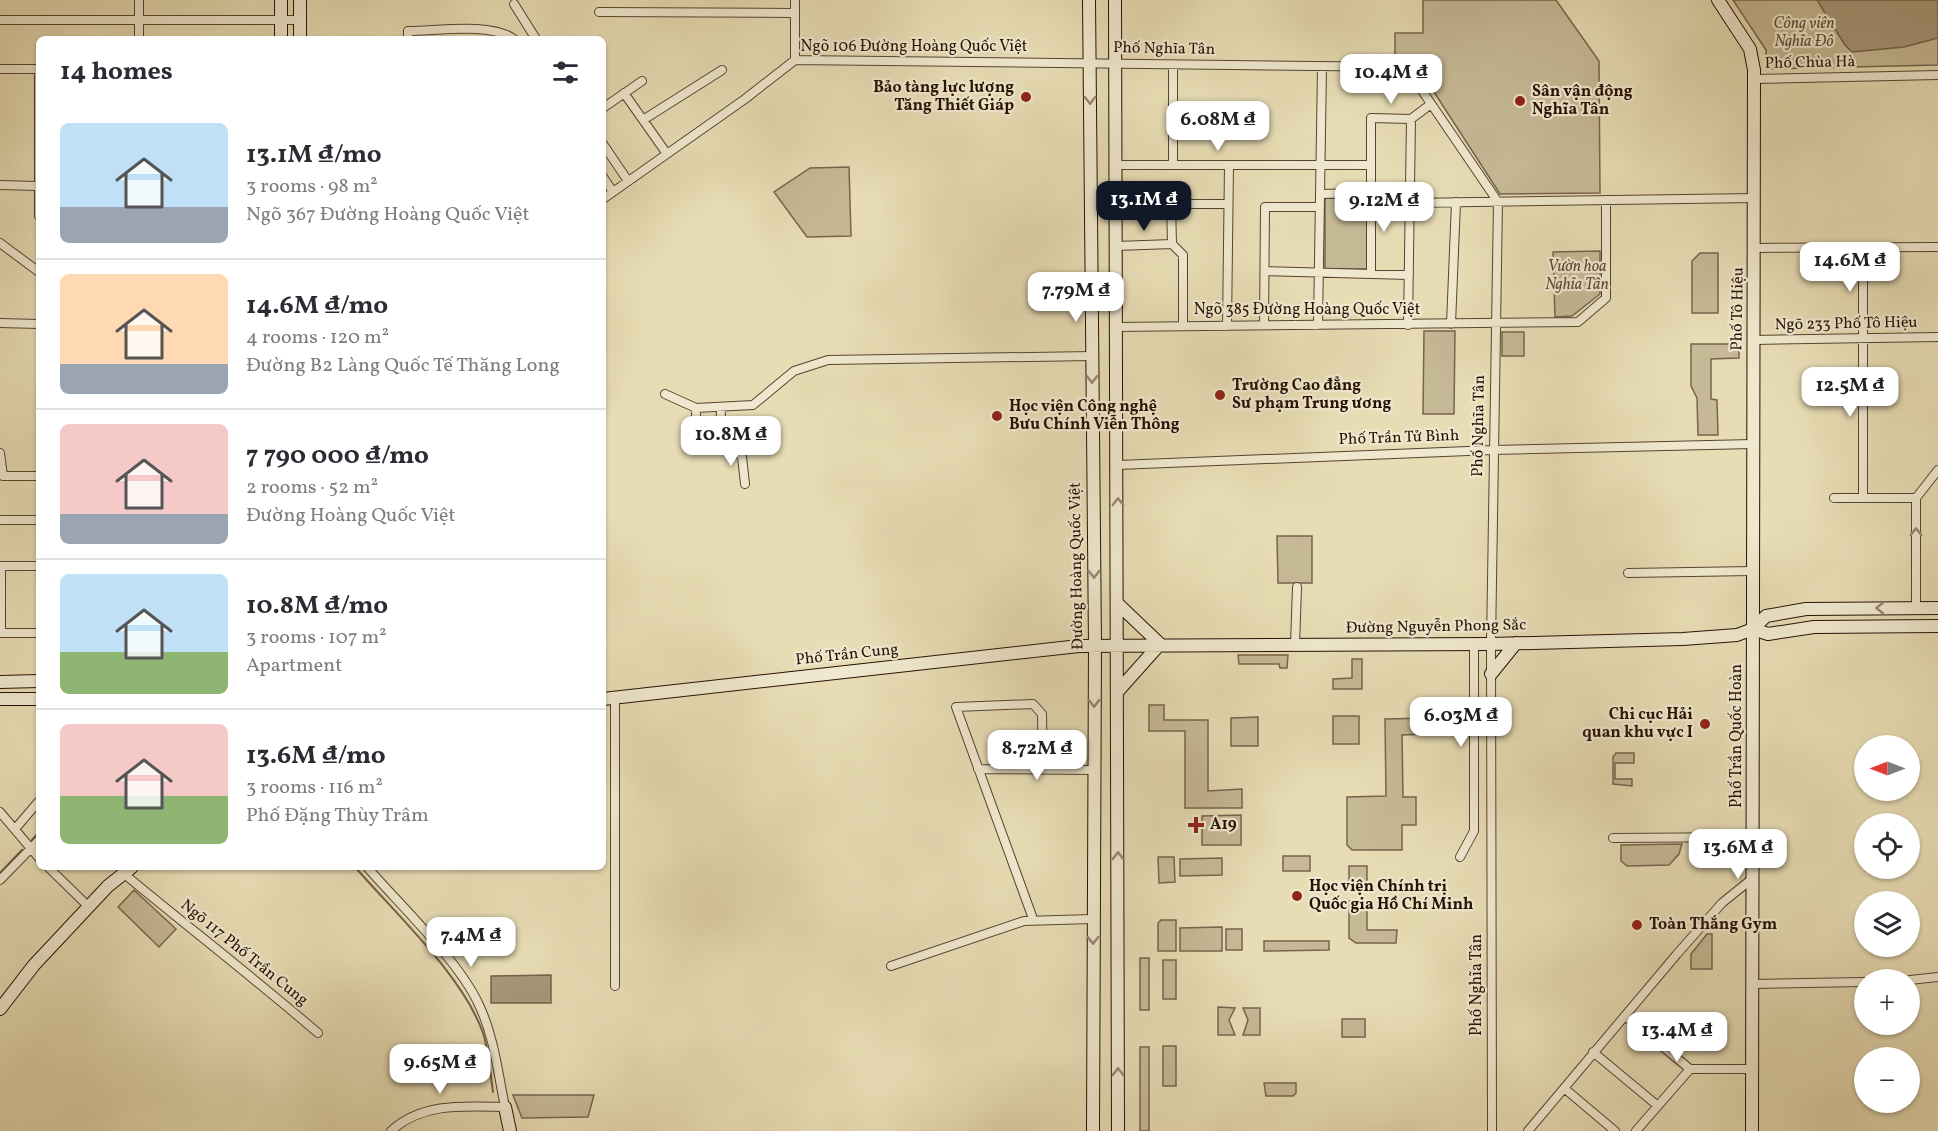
<!DOCTYPE html>
<meta charset="utf-8">
<style>
body{margin:0;font-family:Vollkorn,serif;background:#f7f7f7;color:#2b2b33;height:100vh;display:flex;flex-direction:column;font-size:22px;white-space:nowrap}
*{box-sizing:border-box;margin:0}
p{font-size:20px;color:#7c7c81}
.icon{flex:none;width:33px;height:33px;fill:none;stroke:currentColor;stroke-width:2;stroke-linecap:round;stroke-linejoin:round}
.map{position:relative;flex:1;overflow:hidden}
.panel{position:absolute;left:36px;top:36px;width:570px;height:834px;display:flex;flex-direction:column;background:#fff;border-radius:9px;box-shadow:0 2px 4px #0004}
.panel>*{flex:none}
.needle{width:39px;rotate:270deg}
.controls{position:absolute;left:1854px;top:735px;display:grid;gap:12px}
.controls a{display:grid;place-items:center;width:66px;height:66px;border-radius:50%;background:#fff;box-shadow:0 2px 4px #0004;font-size:30px}
.price{position:absolute;translate:-50% -51px;padding:0 14px;border-radius:12px;background:#fff;color:#222;font-size:20px;line-height:39px;filter:drop-shadow(0 2px 3px #0008)}
.price::after{content:'';position:absolute;left:50%;top:36px;width:18px;height:14px;margin-left:-9px;background:inherit;clip-path:polygon(0 0,100% 0,50% 100%)}
.price.active{background:#111827;color:#fff}
ul{padding:0;list-style:none}
li{display:flex;align-items:center;gap:18px;height:150px;padding:0 24px}
li+li{border-top:2px solid #e1e1e2}
li span{display:grid;place-items:center;flex:none;width:168px;height:120px;border-radius:9px;color:#555}
li>.icon{margin-inline-start:auto}
span .icon{width:72px;height:72px;fill:#fffc;stroke-width:1}
li b{font-size:26px}
h2{display:flex;justify-content:space-between;align-items:center;height:72px;padding:0 24px;font-size:26px}
.map>svg:first-child{display:block}
.green{fill:#c6b996;stroke:#76644e;stroke-width:1.5}
.water{fill:#a69778;stroke:#73614a;stroke-width:1.5}
.lines{fill:none;stroke-linecap:round;stroke-linejoin:round}
.stream{stroke:#73614a;stroke-width:2}
.street-casing{stroke:#574331;stroke-width:10}
.secondary-casing{stroke:#271005;stroke-width:14}
.street{stroke:#efe8ce;stroke-width:8}
.secondary{stroke:#efe8ce;stroke-width:12}
.oneway{stroke:#958774}
.poi-dot{fill:#8f2418;stroke:#efe8ce;stroke-width:2}
.labels{text-anchor:middle;dominant-baseline:central;stroke-width:4.5;stroke-linejoin:round;paint-order:stroke}
.park-label{font-size:16px;font-style:italic;fill:#5f4b38;stroke:#efe8ce}
.street-label{font-size:16px;fill:#271005;stroke:#efe8ce}
.poi-label{font-size:16px;font-weight:bold;fill:#271005;stroke:#efe8ce;text-anchor:start}
</style>
<div class="map">
<svg width="1938" height="1131" viewBox="0 0 1938 1131">
<rect width="100%" height="100%" fill="#e7dcb4"/>
<filter id="stains"><feTurbulence type="fractalNoise" baseFrequency=".00333" numOctaves="4"/><feColorMatrix values="0 0 0 0 .2 0 0 0 0 .09 0 0 0 0 .02 0 0 0 .5 -.17"/></filter>
<radialGradient id="worn" r=".72"><stop offset=".6" stop-color="#630" stop-opacity="0"/><stop offset="1" stop-color="#630" stop-opacity=".3"/></radialGradient>
<path class="green" d="M1423 0H1556L1599 61 1600 193 1500 194 1414 61H1395V33H1423Z
M1733 0H1938V65L1766 69V50Z
M849 167 851 236 807 237 774 192 810 168Z
M1325 198 1367 199V269H1325Z
M1600 251V294L1572 316 1555 317 1553 252Z
M1700 253H1718V313H1692V261Z
M1424 331H1455L1454 414H1423Z
M1502 332H1524V356H1502Z
M1691 344H1739V358L1711 359V399L1717 400 1718 435H1698L1697 398 1691 386Z
M1277 536H1312V583H1278Z
M1238 655H1288L1287 668H1280L1279 664H1239Z
M1352 659H1362V689H1333V679L1352 678Z
M1149 705H1164V720H1208V791L1242 789V808H1185V731H1149Z
M1333 716H1359V744H1333Z
M1258 717V746H1231V718Z
M1429 718V734L1402 735 1403 797H1416V825H1402V850H1352L1347 845V797L1386 796 1385 719Z
M1616 753H1634V763H1615V779H1632V786L1613 784V757Z
M1241 815V845H1202V816Z
M1682 844 1679 854 1669 865 1627 866 1621 861V845Z
M1283 856H1310V871H1283Z
M1158 857H1174L1175 882 1159 883Z
M1222 858V875L1180 876V859Z
M1349 866H1367V890H1349Z
M134 890 176 929 159 947 118 907Z
M1349 901H1367V930H1397L1396 943H1356L1349 938Z
M1161 920H1176V951H1158V923Z
M1222 927V951H1180V928Z
M1226 929H1242V950H1226Z
M1707 934H1712V969H1691V954Z
M1264 941H1329V950L1264 951Z
M1140 958H1149V1010H1140Z
M1163 960H1176V999H1163Z
M1218 1007 1235 1008 1229 1020 1235 1035H1218Z
M1243 1008H1260V1035H1243L1248 1020Z
M1342 1019H1365V1037H1342Z
M1163 1046H1176V1086H1163Z
M1140 1047H1149V1131H1140Z
M1264 1083H1296V1093L1293 1096H1266Z
M513 1095H594L588 1117 522 1118Z"/>
<path class="water" d="M1817 0H1938V38L1904 47 1852 52 1845 45Z
M551 975V1003H491V976Z"/>
<g class="lines">
<path class="stream" d="M32 840 39 832
M355 867C395 913 463 976 483 1033 489 1051 490 1073 493 1092
M0 873 22 850"/>
<defs>
<path id="street" d="M514 4 536 39
M599 12 795 13
M0 20H300
M139 39V0
M408 39V31C437 31 490 22 514 39
M795 60V0
M1173 65V165
M0 69H39
M39 69V216
M1754 79 1938 75
M624 93 667 154
M603 108 642 81
M643 120 722 70
M603 144 628 181
M1116 165H1371
M603 177 613 192
M0 185 37 186
M1320 194 1410 192
M603 199 745 99 795 60 1406 67 1498 202 1491 644 1492 1131
M1410 203 1755 198
M0 243 39 272
M1116 246 1172 244
M1863 247V498
M1755 248 1938 247
M1265 271 1409 275
M1371 273V118L1411 119 1431 104
M0 323 39 324
M1451 324 1456 202
M1264 325 1265 207H1320
M1318 325 1322 67
M1408 325 1411 119
M1183 326V255L1172 244 1171 204H1228
M1227 326 1229 165
M1117 327 1578 322 1606 298V200
M1754 340 1938 337
M665 394 696 408 753 405 794 371 828 360 1092 356
M696 408V445L733 448 742 457 745 484
M720 446 721 407
M0 453 3 476H39
M1118 465 1493 450 1753 444
M1834 498H1916
M0 520H39
M39 566H1V633H39
M1628 573 1753 571
M1916 608V498L1938 470
M1295 645 1297 587
M615 699V986
M978 769 1094 770
M0 812 39 858
M15 829 39 801
M1613 838 1753 837
M1460 857 1474 831V644
M48 867 89 907
M367 867C399 904 460 962 479 1005 494 1036 498 1073 505 1107 466 1106 422 1102 391 1131
M123 873C188 927 254 978 318 1033
M0 880 39 840
M1032 916 956 707 1033 704 1042 714 1043 768
M891 966 1024 921 1093 919
M1910 980 1938 977
M1752 984 1864 982
M1625 1016 1690 1069
M1593 1052 1658 1106
M1564 1088 1615 1131
M1528 1131 1677 954 1722 903 1753 878
M1636 1131 1690 1069H1753"/>
<path id="secondary" d="M281 0V39
M1089 0 1095 645 1093 1131
M1115 0 1118 1131
M1718 0 1750 49 1754 70 1752 1131
M300 39V0
M1118 604 1160 644
M1753 629 1768 634 1814 627 1938 626
M1491 674 1516 643
M0 682 39 681
M1118 691 1160 644
M0 699H39
M603 699 1079 646 1491 644 1683 639 1737 635 1753 629 1766 616 1806 609 1938 608
M0 1009 34 965 108 886 132 867
M505 1107 510 1131"/>
</defs>
<use href="#street" class="street-casing"/>
<use href="#secondary" class="secondary-casing"/>
<use href="#street" class="street"/>
<use href="#secondary" class="secondary"/>
</g>
<defs><path id="oneway-chevron" d="M-2-3.5L2.5 0L-2 3.5" fill="none" stroke-width="1.6" stroke-linecap="round" stroke-linejoin="round" transform="scale(1.5)"/></defs>
<g class="oneway">
<use href="#oneway-chevron" transform="translate(1090 100) rotate(90)"/>
<use href="#oneway-chevron" transform="translate(1092 379) rotate(90)"/>
<use href="#oneway-chevron" transform="translate(1118 502) rotate(-90)"/>
<use href="#oneway-chevron" transform="translate(1916 532) rotate(-90)"/>
<use href="#oneway-chevron" transform="translate(1094 574) rotate(89)"/>
<use href="#oneway-chevron" transform="translate(1880 608) rotate(180)"/>
<use href="#oneway-chevron" transform="translate(1094 703) rotate(90)"/>
<use href="#oneway-chevron" transform="translate(1118 856) rotate(-90)"/>
<use href="#oneway-chevron" transform="translate(1093 940) rotate(90)"/>
<use href="#oneway-chevron" transform="translate(1118 1072) rotate(-90)"/>
</g>
<g class="poi-dot">
<circle cx="1026" cy="97" r="6"/>
<circle cx="1520" cy="101" r="6"/>
<circle cx="1220" cy="395" r="6"/>
<circle cx="997" cy="416" r="6"/>
<circle cx="1705" cy="724" r="6"/>
<path d="M1193 816h6v6h6v6h-6v6h-6v-6h-6v-6h6z"/>
<circle cx="1297" cy="896" r="6"/>
<circle cx="1637" cy="925" r="6"/>
</g>
<g class="labels">
<g class="park-label">
<text x="1804" y="24">Công viên<tspan x="1804" dy="18">Nghĩa Đô</tspan></text>
<text x="1577" y="267">Vườn hoa<tspan x="1577" dy="18">Nghĩa Tân</tspan></text>
</g>
<g class="street-label">
<text x="914" y="47">Ngõ 106 Đường Hoàng Quốc Việt</text>
<text transform="translate(1164 49) rotate(1)">Phố Nghĩa Tân</text>
<text transform="translate(1810 63) rotate(-1)">Phố Chùa Hà</text>
<text transform="translate(1738 309) rotate(-89)">Phố Tô Hiệu</text>
<text x="1307" y="310">Ngõ 385 Đường Hoàng Quốc Việt</text>
<text transform="translate(1846 324) rotate(-1)">Ngõ 233 Phố Tô Hiệu</text>
<text transform="translate(1479 426) rotate(-89)">Phố Nghĩa Tân</text>
<text transform="translate(1399 438) rotate(-2)">Phố Trần Tử Bình</text>
<text transform="translate(1077 566) rotate(-91)">Đường Hoàng Quốc Việt</text>
<text transform="translate(1436 627) rotate(-1)">Đường Nguyễn Phong Sắc</text>
<text transform="translate(847 655) rotate(-6)">Phố Trần Cung</text>
<text transform="translate(1737 736) rotate(-90)">Phố Trần Quốc Hoàn</text>
<text transform="translate(244 953) rotate(39)">Ngõ 117 Phố Trần Cung</text>
<text transform="translate(1477 985) rotate(-90)">Phố Nghĩa Tân</text>
</g>
<g class="poi-label">
<text x="1014" y="88" text-anchor="end">Bảo tàng lực lượng<tspan x="1014" dy="18">Tăng Thiết Giáp</tspan></text>
<text x="1532" y="92">Sân vận động<tspan x="1532" dy="18">Nghĩa Tân</tspan></text>
<text x="1232" y="386">Trường Cao đẳng<tspan x="1232" dy="18">Sư phạm Trung ương</tspan></text>
<text x="1009" y="407">Học viện Công nghệ<tspan x="1009" dy="18">Bưu Chính Viễn Thông</tspan></text>
<text x="1693" y="715" text-anchor="end">Chi cục Hải<tspan x="1693" dy="18">quan khu vực I</tspan></text>
<text x="1210" y="825">A19</text>
<text x="1309" y="887">Học viện Chính trị<tspan x="1309" dy="18">Quốc gia Hồ Chí Minh</tspan></text>
<text x="1649" y="925">Toàn Thắng Gym</text>
</g>
</g>
<rect width="100%" height="100%" filter="url(#stains)"/>
<rect width="100%" height="100%" fill="url(#worn)"/>
</svg>
<div class="controls">
<a><svg class="needle" viewBox="-14 -14 28 28"><path d="M0-13l5 13h-10z" fill="#e53935"/><path d="M0 13l5-13h-10z" fill="#7c7c81"/></svg></a>
<a><svg class="icon" aria-label="locate" viewBox="0 0 24 24"><circle cx="12" cy="12" r="6"/><path d="M12 2v4M12 18v4M2 12h4M18 12h4"/></svg></a>
<a><svg class="icon" aria-label="layers" viewBox="0 0 24 24"><path d="M12 4l9 5-9 5-9-5zM3 14l9 5 9-5"/></svg></a>
<a>+</a>
<a>−</a>
</div>
<b class="price" style="left:1391px;top:105px">10.4M ₫</b>
<b class="price" style="left:1218px;top:152px">6.08M ₫</b>
<b class="price active" style="left:1144px;top:232px">13.1M ₫</b>
<b class="price" style="left:1384px;top:233px">9.12M ₫</b>
<b class="price" style="left:1850px;top:293px">14.6M ₫</b>
<b class="price" style="left:1076px;top:323px">7.79M ₫</b>
<b class="price" style="left:1850px;top:418px">12.5M ₫</b>
<b class="price" style="left:731px;top:467px">10.8M ₫</b>
<b class="price" style="left:1461px;top:748px">6.03M ₫</b>
<b class="price" style="left:1037px;top:781px">8.72M ₫</b>
<b class="price" style="left:1738px;top:880px">13.6M ₫</b>
<b class="price" style="left:471px;top:968px">7.4M ₫</b>
<b class="price" style="left:1677px;top:1063px">13.4M ₫</b>
<b class="price" style="left:440px;top:1095px">9.65M ₫</b>
<section class="panel">
<h2>14 homes<svg class="icon" aria-label="filters" viewBox="0 0 24 24"><path d="M4 7h16M4 17h16"/><circle cx="9" cy="7" r="2"/><circle cx="15" cy="17" r="2"/></svg></h2>
<ul>
<li><span style="background:linear-gradient(#bfe0f5 70%,#9aa5b1 0)"><svg class="icon" aria-label="home" viewBox="0 0 24 24"><path d="M3 11l9-7 9 7M6 9v11h12V9"/></svg></span><div><b>13.1M ₫/mo</b><p>3 rooms · 98 m²</p><p>Ngõ 367 Đường Hoàng Quốc Việt</p></div></li>
<li><span style="background:linear-gradient(#ffd9b3 75%,#9aa5b1 0)"><svg class="icon" aria-label="home" viewBox="0 0 24 24"><path d="M3 11l9-7 9 7M6 9v11h12V9"/></svg></span><div><b>14.6M ₫/mo</b><p>4 rooms · 120 m²</p><p>Đường B2 Làng Quốc Tế Thăng Long</p></div></li>
<li><span style="background:linear-gradient(#f6c9c9 75%,#9aa5b1 0)"><svg class="icon" aria-label="home" viewBox="0 0 24 24"><path d="M3 11l9-7 9 7M6 9v11h12V9"/></svg></span><div><b>7 790 000 ₫/mo</b><p>2 rooms · 52 m²</p><p>Đường Hoàng Quốc Việt</p></div></li>
<li><span style="background:linear-gradient(#bfe0f5 65%,#8fb573 0)"><svg class="icon" aria-label="home" viewBox="0 0 24 24"><path d="M3 11l9-7 9 7M6 9v11h12V9"/></svg></span><div><b>10.8M ₫/mo</b><p>3 rooms · 107 m²</p><p>Apartment</p></div></li>
<li><span style="background:linear-gradient(#f6c9c9 60%,#8fb573 0)"><svg class="icon" aria-label="home" viewBox="0 0 24 24"><path d="M3 11l9-7 9 7M6 9v11h12V9"/></svg></span><div><b>13.6M ₫/mo</b><p>3 rooms · 116 m²</p><p>Phố Đặng Thùy Trâm</p></div></li>
</ul>
</section>
</div>
